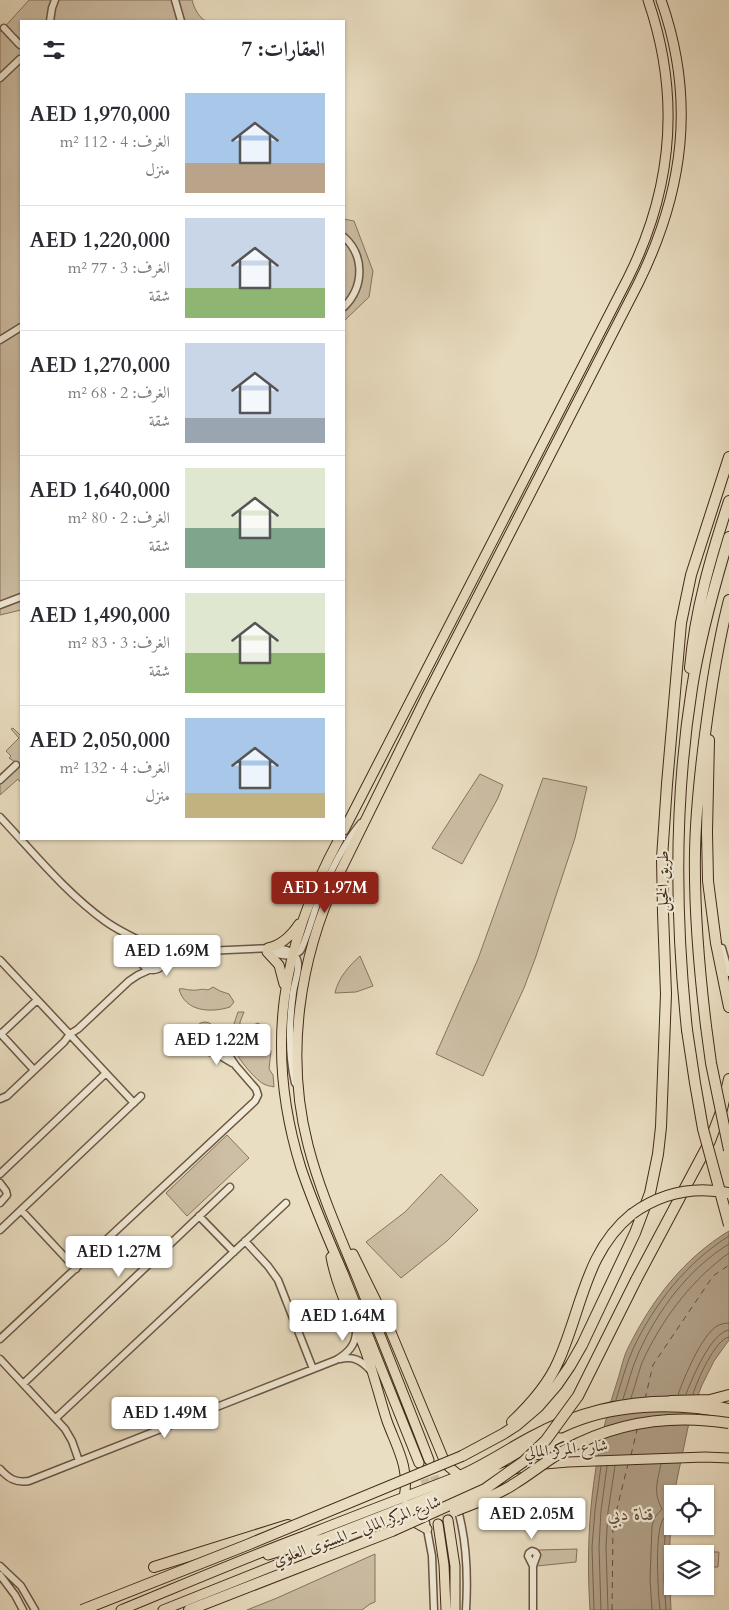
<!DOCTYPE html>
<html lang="ar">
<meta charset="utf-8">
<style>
body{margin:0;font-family:Cardo,Amiri,serif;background:#f2f2f3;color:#2b2b33;direction:rtl;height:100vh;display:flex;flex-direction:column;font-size:19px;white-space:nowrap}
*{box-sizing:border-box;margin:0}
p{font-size:16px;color:#7c7c81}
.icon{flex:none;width:28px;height:28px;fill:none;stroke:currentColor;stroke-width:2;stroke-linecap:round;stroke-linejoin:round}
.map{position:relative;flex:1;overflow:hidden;direction:ltr}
.details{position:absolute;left:20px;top:20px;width:325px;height:820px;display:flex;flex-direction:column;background:#fff;border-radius:0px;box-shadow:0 1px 4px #0004;direction:rtl}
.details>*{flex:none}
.controls{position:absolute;left:664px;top:1485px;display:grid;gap:10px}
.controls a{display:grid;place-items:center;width:50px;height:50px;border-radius:0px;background:#fff;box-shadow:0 1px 4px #0004;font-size:25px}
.price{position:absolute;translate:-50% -42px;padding:0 11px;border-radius:5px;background:#fff;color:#222;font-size:16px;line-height:32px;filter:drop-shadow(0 1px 2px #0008)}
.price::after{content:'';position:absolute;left:50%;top:30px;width:15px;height:11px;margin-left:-8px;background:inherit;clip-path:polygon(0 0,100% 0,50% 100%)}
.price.selected{background:#8f2418;color:#fff}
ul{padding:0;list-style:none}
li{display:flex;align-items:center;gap:15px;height:125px;padding:0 20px}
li+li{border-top:1px solid #e1e1e2}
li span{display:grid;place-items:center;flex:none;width:140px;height:100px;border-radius:0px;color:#555}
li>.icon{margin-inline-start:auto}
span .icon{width:60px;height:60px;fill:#fffc;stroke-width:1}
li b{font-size:21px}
h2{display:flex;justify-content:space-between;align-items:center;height:60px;padding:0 20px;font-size:21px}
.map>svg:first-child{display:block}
.green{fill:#cdbfa5;stroke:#87745f}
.water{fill:#b1a189;stroke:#84715c}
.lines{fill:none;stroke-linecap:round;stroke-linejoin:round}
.shore{stroke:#796651;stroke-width:1}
.ferry{stroke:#634e3b;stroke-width:1;stroke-dasharray:6 5;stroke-linecap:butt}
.major-tunnel{stroke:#c8baa0;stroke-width:9;stroke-dasharray:9 4.5;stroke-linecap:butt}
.minor-casing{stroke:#6b5743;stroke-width:9}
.major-casing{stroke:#412a19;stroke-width:11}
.highway-casing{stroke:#412a19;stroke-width:12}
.minor{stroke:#f1ead7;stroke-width:6}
.major{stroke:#eadec2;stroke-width:9}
.highway{stroke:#eadec2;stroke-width:10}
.highway-bridge-casing{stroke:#412a19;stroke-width:12;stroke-linecap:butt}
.highway-bridge{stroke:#eadec2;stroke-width:10}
.labels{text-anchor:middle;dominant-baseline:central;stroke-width:4.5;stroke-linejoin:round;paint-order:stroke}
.street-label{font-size:16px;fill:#412a19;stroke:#f1ead7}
.water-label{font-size:18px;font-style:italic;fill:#634e3b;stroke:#f1ead7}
</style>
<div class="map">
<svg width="729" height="1610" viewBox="0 0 729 1610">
<rect width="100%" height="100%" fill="#eadec2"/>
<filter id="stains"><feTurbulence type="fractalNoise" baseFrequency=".004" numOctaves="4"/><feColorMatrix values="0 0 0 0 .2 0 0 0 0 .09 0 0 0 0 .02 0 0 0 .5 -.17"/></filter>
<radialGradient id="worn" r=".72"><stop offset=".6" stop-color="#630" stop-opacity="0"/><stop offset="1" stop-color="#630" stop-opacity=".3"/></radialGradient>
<path class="green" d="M29 0H192C194 8 199 18 206 21H21V610L0 615V32Z
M344 219 354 221 373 271 369 297 344 321Z
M13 728 21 736V783L18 779 0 795V780L18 764 9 758 11 756 6 751 19 738 11 729Z
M480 774 503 785 498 798 462 864 432 848Z
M543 778 587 787 575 838 536 956 524 988 483 1076 436 1054 478 959Z
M360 956 373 986 356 992 335 993C338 978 349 966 360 956Z
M213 987 220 991 229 994 234 1002 230 1007C211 1013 185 1012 179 989 184 988 186 990 191 990 198 991 201 988 208 990Z
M238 1012H244L240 1022V1033H246L251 1026 258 1023 265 1028 262 1043 267 1046 271 1051 269 1069 273 1075 274 1087C271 1086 268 1086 266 1085 256 1082 233 1053 232 1043 230 1033 235 1021 238 1012Z
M195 1032a10 10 0 1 1 20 0a10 10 0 1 1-20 0Z
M227 1135 249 1158 187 1216 166 1193Z
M441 1174 478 1210 447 1241 401 1278 366 1242 405 1212Z
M577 1549 576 1562 537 1566 540 1557 539 1550Z
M675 1552H719L718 1567H705V1554H675Z
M375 1554V1602L370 1604 362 1610H247L277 1598Z"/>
<path class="water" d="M729 1231V1340L714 1361 702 1385 691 1413 674 1494H672L669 1564 671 1610H590C585 1532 592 1457 617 1382 621 1370 623 1357 629 1346 652 1300 684 1258 729 1231Z"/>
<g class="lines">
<path class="shore" d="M686 1394C692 1379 711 1332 729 1330
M693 1394C697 1381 715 1339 729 1337
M678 1395C684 1377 702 1335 717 1326 721 1324 725 1323 729 1323
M631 1398C636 1384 639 1367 646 1354 666 1314 693 1279 729 1253
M623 1399C628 1384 632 1367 639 1352 658 1310 689 1268 729 1244
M616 1400C621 1383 626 1365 633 1349 654 1304 687 1262 729 1236
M594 1610 592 1547 595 1510 601 1466
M601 1610 599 1547 601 1511 607 1466
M608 1610 606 1547 608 1512 615 1466
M652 1610 650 1579 652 1526 655 1517 662 1509C653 1492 657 1483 661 1464
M660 1610C658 1593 654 1529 664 1518L672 1515
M666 1610 664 1579 665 1530 667 1523 672 1521"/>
<path class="ferry" d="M645 1399 653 1365 713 1276 729 1265
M631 1455 637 1430
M612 1610 613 1525 628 1464"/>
<path class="major-tunnel" d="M430 1463 448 1520
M420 1466 430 1494"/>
<defs>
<path id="minor" d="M175 0 181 21
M50 21 52 8 55 0
M4 28 20 45
M0 78 20 59
M344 237C365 256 364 287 344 307
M0 340 21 327
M0 605 21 597
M0 780 16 765
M0 817C33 852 65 892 105 921 119 931 134 938 149 945
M130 937 135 942 140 953
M140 957a13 13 0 1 1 26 0a13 13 0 1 1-26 0Z
M722 948 729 973
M164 950 182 952 274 948C284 949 296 950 298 963 299 972 294 984 293 993 289 1023 288 1054 295 1083
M267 952C277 954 292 959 300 951 304 947 314 912 317 904 328 876 342 846 361 823
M0 960 134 1103
M0 1033 34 1070
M1 1034 37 1000
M206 1051 217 1054 232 1063
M0 1099 7 1096 64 1042 70 1034 78 1029 129 981 138 975 149 970
M0 1174 106 1073
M0 1183 6 1191 7 1195 0 1203
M21 1210 76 1269
M199 1216 234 1252
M0 1230 141 1096
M245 1241 268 1266 278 1280 313 1369
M0 1339 255 1101 258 1095 256 1089 236 1066 230 1057 222 1037
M0 1359 65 1429 72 1441 79 1461
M340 1359C353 1356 361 1360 370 1370
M23 1384 230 1187
M56 1418 286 1203
M0 1469C9 1479 16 1483 29 1481L336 1360C348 1353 356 1345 356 1331
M457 1507C467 1540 468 1576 466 1610
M424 1513 432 1556 434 1610
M0 1566 21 1586 35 1610
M533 1566 528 1556 529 1553 532 1551 535 1552 537 1555 533 1566V1610
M0 1575 15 1595 23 1610"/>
<path id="major" d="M344 830 628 278C673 188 681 96 648 0
M339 839C281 946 264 1050 301 1168 313 1204 328 1238 343 1273 368 1337 394 1400 419 1463
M268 948C282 945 291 936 299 924
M267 952 279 965 284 984
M353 1254 388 1325 444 1460 449 1467 459 1475
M331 1257C337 1289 352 1317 364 1347 373 1371 379 1396 387 1421 397 1448 410 1468 404 1498
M561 1428C610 1404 676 1402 729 1414
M429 1460C406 1400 382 1340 358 1280 340 1236 320 1192 308 1145 285 1056 299 959 338 876L426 697 638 284C684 191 696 99 661 0
M409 1519 427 1529
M448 1520 455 1566V1610
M438 1524 444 1565 446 1610
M268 1555 325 1538 435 1495 495 1466 547 1436
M121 1610C182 1585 242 1559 304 1536 354 1516 405 1497 456 1477 483 1466 507 1449 532 1436 576 1412 621 1401 671 1401
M163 1610 411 1511 496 1475 514 1469 533 1465 568 1462 705 1457 729 1458"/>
<path id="highway" d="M690 668C695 610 711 556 729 501
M709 740 707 832 708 881 716 943 729 1007
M706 1026C699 968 694 910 695 852 696 802 702 754 709 705 714 670 720 635 729 600
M687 1030C675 916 674 801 692 688 700 637 714 587 729 537
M636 1280 710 1141 722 1109 729 1079
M671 1401 710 1400 729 1395
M704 1404 729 1409
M512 1422C531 1404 548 1385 558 1362 582 1309 585 1252 632 1214
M462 1456 503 1434 517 1425 538 1407 557 1385 570 1366 582 1345 635 1233 650 1193 658 1154 661 1127 666 994 663 913 662 858 667 784 681 623 691 575 729 457
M154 1567 288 1525
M189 1610 392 1531"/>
</defs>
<use href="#minor" class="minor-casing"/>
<use href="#major" class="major-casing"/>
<use href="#highway" class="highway-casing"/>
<use href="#minor" class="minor"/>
<use href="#major" class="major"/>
<use href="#highway" class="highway"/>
<defs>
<path id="highway-bridge" d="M706 1026 711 1063 729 1150
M687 1030 695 1083 703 1129 729 1225
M632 1214C661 1193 694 1186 729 1193
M455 1511C475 1503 496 1496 514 1484 532 1473 547 1460 565 1450 616 1422 672 1414 729 1423
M392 1531 485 1489 523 1462 546 1440 578 1396 636 1280
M82 1610 247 1545 462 1456"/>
</defs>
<use href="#highway-bridge" class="highway-bridge-casing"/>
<use href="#highway-bridge" class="highway-bridge"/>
</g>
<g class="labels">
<g class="street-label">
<text transform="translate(663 881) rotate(-90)">طريق الخيل</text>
<text transform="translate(566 1449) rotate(-5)">شارع المركز المالي</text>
<text transform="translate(357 1531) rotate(-20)">شارع المركز المالي - المستوى العلوي</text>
</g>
<g class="water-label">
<text x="631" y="1514">قناة دبي</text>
</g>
</g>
<rect width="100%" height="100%" filter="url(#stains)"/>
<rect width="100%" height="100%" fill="url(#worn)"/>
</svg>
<div class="controls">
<a><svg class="icon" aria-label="locate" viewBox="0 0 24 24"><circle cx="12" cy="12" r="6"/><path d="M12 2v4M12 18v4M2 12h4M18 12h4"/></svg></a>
<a><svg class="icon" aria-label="layers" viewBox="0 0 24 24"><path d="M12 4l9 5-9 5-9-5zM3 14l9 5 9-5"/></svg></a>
</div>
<b class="price selected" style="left:325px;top:914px">AED 1.97M</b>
<b class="price" style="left:167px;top:977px">AED 1.69M</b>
<b class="price" style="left:217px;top:1066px">AED 1.22M</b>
<b class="price" style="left:119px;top:1278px">AED 1.27M</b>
<b class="price" style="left:343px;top:1342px">AED 1.64M</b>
<b class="price" style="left:165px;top:1439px">AED 1.49M</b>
<b class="price" style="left:532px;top:1540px">AED 2.05M</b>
<section class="details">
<h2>العقارات: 7<svg class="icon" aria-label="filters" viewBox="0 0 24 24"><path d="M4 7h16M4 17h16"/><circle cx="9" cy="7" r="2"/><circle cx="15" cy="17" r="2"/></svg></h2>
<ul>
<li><span style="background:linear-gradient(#a9c7e8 70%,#b9a48a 0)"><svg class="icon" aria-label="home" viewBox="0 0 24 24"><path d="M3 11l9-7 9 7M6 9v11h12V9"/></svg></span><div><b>AED 1,970,000</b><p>الغرف: 4 · 112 m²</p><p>منزل</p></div></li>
<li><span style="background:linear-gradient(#c9d6e8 70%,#8fb573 0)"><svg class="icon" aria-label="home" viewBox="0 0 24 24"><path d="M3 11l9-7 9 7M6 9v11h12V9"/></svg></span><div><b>AED 1,220,000</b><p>الغرف: 3 · 77 m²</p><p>شقة</p></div></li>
<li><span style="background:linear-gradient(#c9d6e8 75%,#9aa5b1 0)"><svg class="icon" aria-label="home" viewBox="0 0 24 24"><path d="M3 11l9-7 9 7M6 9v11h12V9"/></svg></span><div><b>AED 1,270,000</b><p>الغرف: 2 · 68 m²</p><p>شقة</p></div></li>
<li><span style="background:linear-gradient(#dfe7d0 60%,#7fa58c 0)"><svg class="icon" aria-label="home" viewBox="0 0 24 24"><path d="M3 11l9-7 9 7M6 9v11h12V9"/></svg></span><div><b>AED 1,640,000</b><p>الغرف: 2 · 80 m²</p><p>شقة</p></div></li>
<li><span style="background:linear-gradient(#dfe7d0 60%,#8fb573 0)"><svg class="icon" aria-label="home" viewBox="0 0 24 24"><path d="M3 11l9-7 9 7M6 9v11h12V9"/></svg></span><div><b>AED 1,490,000</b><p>الغرف: 3 · 83 m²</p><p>شقة</p></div></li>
<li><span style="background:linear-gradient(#a9c7e8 75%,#c2b280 0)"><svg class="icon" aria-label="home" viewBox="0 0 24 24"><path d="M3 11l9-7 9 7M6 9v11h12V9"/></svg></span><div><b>AED 2,050,000</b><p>الغرف: 4 · 132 m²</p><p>منزل</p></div></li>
</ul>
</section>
</div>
